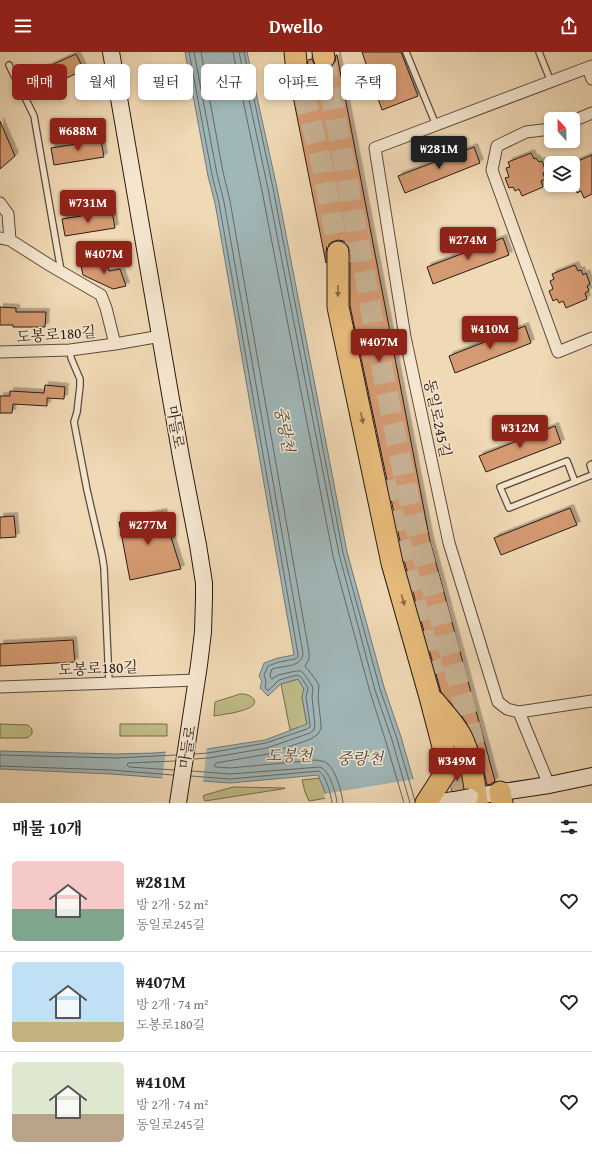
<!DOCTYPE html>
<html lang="ko">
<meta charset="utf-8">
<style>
body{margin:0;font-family:"Gentium Book Plus","Noto Serif KR",serif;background:#f2f2f2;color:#202124;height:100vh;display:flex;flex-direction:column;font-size:15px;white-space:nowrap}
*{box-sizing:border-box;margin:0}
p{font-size:13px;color:#757577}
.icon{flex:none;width:22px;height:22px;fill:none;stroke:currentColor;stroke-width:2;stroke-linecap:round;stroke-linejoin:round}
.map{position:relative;height:751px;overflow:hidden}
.sheet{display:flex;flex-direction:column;background:#fff;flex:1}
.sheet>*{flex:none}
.top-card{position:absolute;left:12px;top:12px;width:568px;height:36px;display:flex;gap:8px}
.needle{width:26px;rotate:338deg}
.controls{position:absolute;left:544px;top:60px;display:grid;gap:8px}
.controls a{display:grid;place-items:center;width:36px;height:36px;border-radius:6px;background:#fff;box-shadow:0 2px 6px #0003;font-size:20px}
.price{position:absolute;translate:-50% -34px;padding:0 9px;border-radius:4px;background:#8f2418;color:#fff;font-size:13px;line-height:26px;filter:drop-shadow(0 1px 2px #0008)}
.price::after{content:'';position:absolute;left:50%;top:24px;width:12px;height:9px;margin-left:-6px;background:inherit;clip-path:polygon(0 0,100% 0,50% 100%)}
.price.current{background:#222;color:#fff}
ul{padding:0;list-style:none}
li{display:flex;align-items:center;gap:12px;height:100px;padding:0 12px}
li+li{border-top:1px solid #e0e0e0}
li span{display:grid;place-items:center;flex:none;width:112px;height:80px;border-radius:6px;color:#555}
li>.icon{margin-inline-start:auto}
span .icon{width:48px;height:48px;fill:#fffc;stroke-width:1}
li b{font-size:17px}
h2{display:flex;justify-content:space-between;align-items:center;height:48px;padding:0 12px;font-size:17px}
.chip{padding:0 14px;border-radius:6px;background:#fff;box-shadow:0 2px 6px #0003;font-size:14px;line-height:36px}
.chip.current{background:#8f2418;color:#fff}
header{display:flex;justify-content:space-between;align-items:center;height:52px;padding:0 12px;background:#8f2418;color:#fff;font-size:18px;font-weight:600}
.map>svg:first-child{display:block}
.green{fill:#c0bd88;stroke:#766c4e}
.water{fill:#a0b7b9;stroke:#727877}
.pier{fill:#f0d9b5}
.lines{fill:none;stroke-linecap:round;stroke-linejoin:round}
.shore{stroke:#666866;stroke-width:1}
.building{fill:#d49a72;stroke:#2c1a14;filter:url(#shadow)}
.highway-tunnel{stroke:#c9b395;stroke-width:21;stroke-dasharray:21 10;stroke-linecap:butt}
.lane-casing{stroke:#5d4a3c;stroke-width:8}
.street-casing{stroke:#5d4a3c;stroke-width:13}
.secondary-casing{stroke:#2c1a14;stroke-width:18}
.highway-casing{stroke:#2c1a14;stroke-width:23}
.lane{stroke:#f5e6cf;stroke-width:5.5}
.street{stroke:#f5e6cf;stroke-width:11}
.secondary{stroke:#f5e6cf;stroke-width:16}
.highway{stroke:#e8bc7a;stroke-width:21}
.secondary-bridge-casing{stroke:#2c1a14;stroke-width:18;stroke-linecap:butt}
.secondary-bridge{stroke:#f5e6cf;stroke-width:16}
.oneway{fill:#8a6b47}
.labels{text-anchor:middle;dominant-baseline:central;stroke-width:3;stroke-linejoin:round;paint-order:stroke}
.street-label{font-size:15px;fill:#2c1a14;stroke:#f5e6cf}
.water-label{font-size:16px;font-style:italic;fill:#4f4946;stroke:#f5e6cf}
</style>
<header><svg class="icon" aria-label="menu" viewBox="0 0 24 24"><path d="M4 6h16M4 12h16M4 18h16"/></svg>Dwello<svg class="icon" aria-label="share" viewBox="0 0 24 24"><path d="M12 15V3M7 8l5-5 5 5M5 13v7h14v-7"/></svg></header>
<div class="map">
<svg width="592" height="751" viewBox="0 0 592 751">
<defs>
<filter id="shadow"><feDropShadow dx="3.5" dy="-3.5" stdDeviation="0" flood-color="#0004"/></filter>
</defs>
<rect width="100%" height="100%" fill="#f0d9b5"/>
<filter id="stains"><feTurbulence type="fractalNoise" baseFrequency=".005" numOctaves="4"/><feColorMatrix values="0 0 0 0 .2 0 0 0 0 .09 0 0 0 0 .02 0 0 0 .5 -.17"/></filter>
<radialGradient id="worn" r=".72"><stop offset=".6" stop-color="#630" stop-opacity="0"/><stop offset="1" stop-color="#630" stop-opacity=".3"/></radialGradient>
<path class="green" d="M298 627 304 637 302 645 307 673 290 678 281 632Z
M240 642C250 641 262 650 249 656 238 661 225 662 214 664L215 650Z
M0 672 28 673 32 677V682L27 686H0Z
M120 672H167V684H120Z
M320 726 327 746 309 749 305 740 302 728Z
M233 735 285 736 282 737 205 749 203 744 205 743Z"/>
<path class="water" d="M185 0H247L277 136 347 500 384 635 401 685 420 751H328L325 740 318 723 230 731 111 722 0 717V699L116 702 154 701 207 697 265 688 307 672 302 645 304 637 298 627 281 632 268 644 260 636 262 629 259 624 264 611 278 606 294 603 215 151 208 124Z"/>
<path class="pier" d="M207 695 203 731 162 728 166 698Z
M415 727 422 751H326L324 742Z"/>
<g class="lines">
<path class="shore" d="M189 0 212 123 219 151 298 602V605L295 607 279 610 268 614 264 623 266 629 265 635 267 638H269L279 628 297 623 301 625 308 636 306 645 310 672V675L307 677 266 691 208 701 195 702
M201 0 223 120 230 149 309 600V607L305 614 316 628 319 634 318 645 321 672V677L318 682 311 687 268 702 216 711 214 714 216 715 230 716 316 708C321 709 325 709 328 712 336 719 342 741 343 751
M233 0 262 139 333 504 370 640 386 690 404 751
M239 0 268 137 339 502 375 638 392 688 410 751
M244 0 273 136 343 501 380 637 397 687 415 749
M0 703 116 706 176 703
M194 707 209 706 267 696 310 681 314 678 315 673 312 645 313 636 311 632 305 623 301 619H296L278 623 272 627 271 626 270 623 272 617C284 613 302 616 303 601L224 150 217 122 194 0
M0 714 111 718 173 723
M174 718 129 715 127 713 128 711 175 709
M192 719 230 722 320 715C330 719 336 741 337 751
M191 724 230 727 319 719C326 723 331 743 332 751"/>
</g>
<path class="building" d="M362 0H401L418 44 382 58Z
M76 2 84 18 38 39 30 23Z
M336 3H337L430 489 495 729 491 732 487 733 481 705 471 678 461 663 441 640 404 508 350 254V200L348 194 344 189 338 188 332 190 327 194 326 200V211L288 19 291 21 297 22 303 20 307 15 308 8 312 7 315 14 320 17 326 18 332 15 335 11Z
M0 69 15 104 0 117Z
M101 88 104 105 54 113 51 96Z
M474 95 480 111 405 141 398 124Z
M531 101 534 107 536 106 539 110 542 109 546 120 543 121 545 127 541 129 543 135 522 144 519 137 515 139 513 135 509 136 505 126 509 125 506 116 510 115 508 110Z
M592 103V142L584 146 581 139 577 141 576 136 573 137V111Z
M112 159 115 176 65 184 62 167Z
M503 186 509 203 433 232 427 215Z
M106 209 109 219 120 217 126 234 113 237 83 223 81 214Z
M575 213 578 219 581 218 583 223 586 221 590 232 587 234 589 239 585 241 587 247 566 256 563 249 559 251 557 247 553 249 549 239 553 237 550 229 554 227 552 222Z
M0 255 16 256V260H46L45 275H13V273H0Z
M525 274 531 291 455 321 449 304Z
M45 333 65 335 64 347 47 346V354L13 352 12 361H0V344H10V339L44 341Z
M555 374 561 391 486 420 479 404Z
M570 456 577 473 501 503 494 486Z
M163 460 181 517 130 528 119 470Z
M14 464 16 485 0 486V465Z
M73 588 75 610 0 614V592Z
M459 714 463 737 452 739 451 734 456 726Z"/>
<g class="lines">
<path class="highway-tunnel" d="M324 6C353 153 377 301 409 447 429 535 458 621 478 709
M296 10 322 113 342 218
M385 429 434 622
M450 687 466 751"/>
<defs>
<path id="lane" d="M406 0 436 73
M539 0 551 30
M9 13 34 64 61 219
M70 298 71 306 80 327V334L77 360 74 370 87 438 102 503 104 516 109 631
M592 412 590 413 592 419
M575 430 567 409 500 435 509 456 592 423"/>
<path id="street" d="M592 14 375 96 405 285 449 491 498 650 507 657 519 660 592 649
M588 16 592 27
M573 69 592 61
M551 77 526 80 497 94 492 118 558 300 592 286
M0 151 8 162 10 188
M0 186 10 188 51 214 101 243 106 256 115 292
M0 300 70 298 115 292 161 284
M0 635 197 628
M519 660 549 733"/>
<path id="secondary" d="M111 0 181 405 198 493 204 531V547L203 580 199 613 178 751
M470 745 549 733 592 724
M434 751 454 748"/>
<path id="highway" d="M295 0 296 10
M323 0 324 6
M338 200V255L392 511 430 645 447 710 446 720 426 751
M434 649C443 660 454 671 461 684 471 704 474 729 477 751
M500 740 502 751"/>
</defs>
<use href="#lane" class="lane-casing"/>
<use href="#street" class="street-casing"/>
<use href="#secondary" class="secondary-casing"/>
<use href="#highway" class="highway-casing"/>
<use href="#lane" class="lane"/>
<use href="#street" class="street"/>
<use href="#secondary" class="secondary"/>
<use href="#highway" class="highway"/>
<defs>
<path id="secondary-bridge" d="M454 748 470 745"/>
</defs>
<use href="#secondary-bridge" class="secondary-bridge-casing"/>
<use href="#secondary-bridge" class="secondary-bridge"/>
</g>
<defs><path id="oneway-solid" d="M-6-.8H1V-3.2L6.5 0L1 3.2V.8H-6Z"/></defs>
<g class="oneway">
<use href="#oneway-solid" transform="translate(338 239) rotate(90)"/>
<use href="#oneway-solid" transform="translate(362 366) rotate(78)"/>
<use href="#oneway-solid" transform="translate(403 548) rotate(74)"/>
</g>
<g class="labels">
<g class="street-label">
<text transform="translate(56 282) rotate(-4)">도봉로180길</text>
<text transform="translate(438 366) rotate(78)">동일로245길</text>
<text transform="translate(176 375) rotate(80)">마들로</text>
<text transform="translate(98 616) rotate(-2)">도봉로180길</text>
<text transform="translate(187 695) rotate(-81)">마들로</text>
</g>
<g class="water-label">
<text transform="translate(285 377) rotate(79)">중랑천</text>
<text x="289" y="703">도봉천</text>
<text x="360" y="706">중랑천</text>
</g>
</g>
<rect width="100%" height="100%" filter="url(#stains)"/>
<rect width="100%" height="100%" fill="url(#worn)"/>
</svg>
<div class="controls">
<a><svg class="needle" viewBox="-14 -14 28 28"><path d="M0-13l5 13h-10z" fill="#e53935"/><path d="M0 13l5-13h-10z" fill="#757577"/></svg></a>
<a><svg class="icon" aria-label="layers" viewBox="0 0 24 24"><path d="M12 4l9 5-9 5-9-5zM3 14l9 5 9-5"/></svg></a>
</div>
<b class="price" style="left:78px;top:100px">₩688M</b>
<b class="price current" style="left:439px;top:118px">₩281M</b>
<b class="price" style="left:88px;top:172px">₩731M</b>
<b class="price" style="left:468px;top:209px">₩274M</b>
<b class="price" style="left:104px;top:223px">₩407M</b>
<b class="price" style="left:490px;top:298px">₩410M</b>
<b class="price" style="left:379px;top:311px">₩407M</b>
<b class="price" style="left:520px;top:397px">₩312M</b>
<b class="price" style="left:148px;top:494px">₩277M</b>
<b class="price" style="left:457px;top:730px">₩349M</b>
<div class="top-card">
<a class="chip current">매매</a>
<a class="chip">월세</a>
<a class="chip">필터</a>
<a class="chip">신규</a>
<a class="chip">아파트</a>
<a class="chip">주택</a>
</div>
</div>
<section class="sheet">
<h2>매물 10개<svg class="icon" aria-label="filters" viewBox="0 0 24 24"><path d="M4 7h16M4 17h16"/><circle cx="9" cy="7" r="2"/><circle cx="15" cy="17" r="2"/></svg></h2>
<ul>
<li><span style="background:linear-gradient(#f6c9c9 60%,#7fa58c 0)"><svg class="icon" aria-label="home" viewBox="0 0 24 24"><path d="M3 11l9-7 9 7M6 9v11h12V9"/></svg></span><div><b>₩281M</b><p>방 2개 · 52 m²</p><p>동일로245길</p></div><svg class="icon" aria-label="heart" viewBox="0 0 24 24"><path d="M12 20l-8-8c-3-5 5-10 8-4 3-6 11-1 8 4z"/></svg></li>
<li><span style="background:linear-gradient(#bfe0f5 75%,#c2b280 0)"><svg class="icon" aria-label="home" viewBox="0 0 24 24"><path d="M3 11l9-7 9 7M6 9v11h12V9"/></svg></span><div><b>₩407M</b><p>방 2개 · 74 m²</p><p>도봉로180길</p></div><svg class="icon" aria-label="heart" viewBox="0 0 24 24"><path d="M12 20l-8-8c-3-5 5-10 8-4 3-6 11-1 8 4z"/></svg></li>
<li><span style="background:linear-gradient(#dfe7d0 65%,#b9a48a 0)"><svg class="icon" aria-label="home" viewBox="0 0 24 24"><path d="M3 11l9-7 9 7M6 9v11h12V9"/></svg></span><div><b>₩410M</b><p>방 2개 · 74 m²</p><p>동일로245길</p></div><svg class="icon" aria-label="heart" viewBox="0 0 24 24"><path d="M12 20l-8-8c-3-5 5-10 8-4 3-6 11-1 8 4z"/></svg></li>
</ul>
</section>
